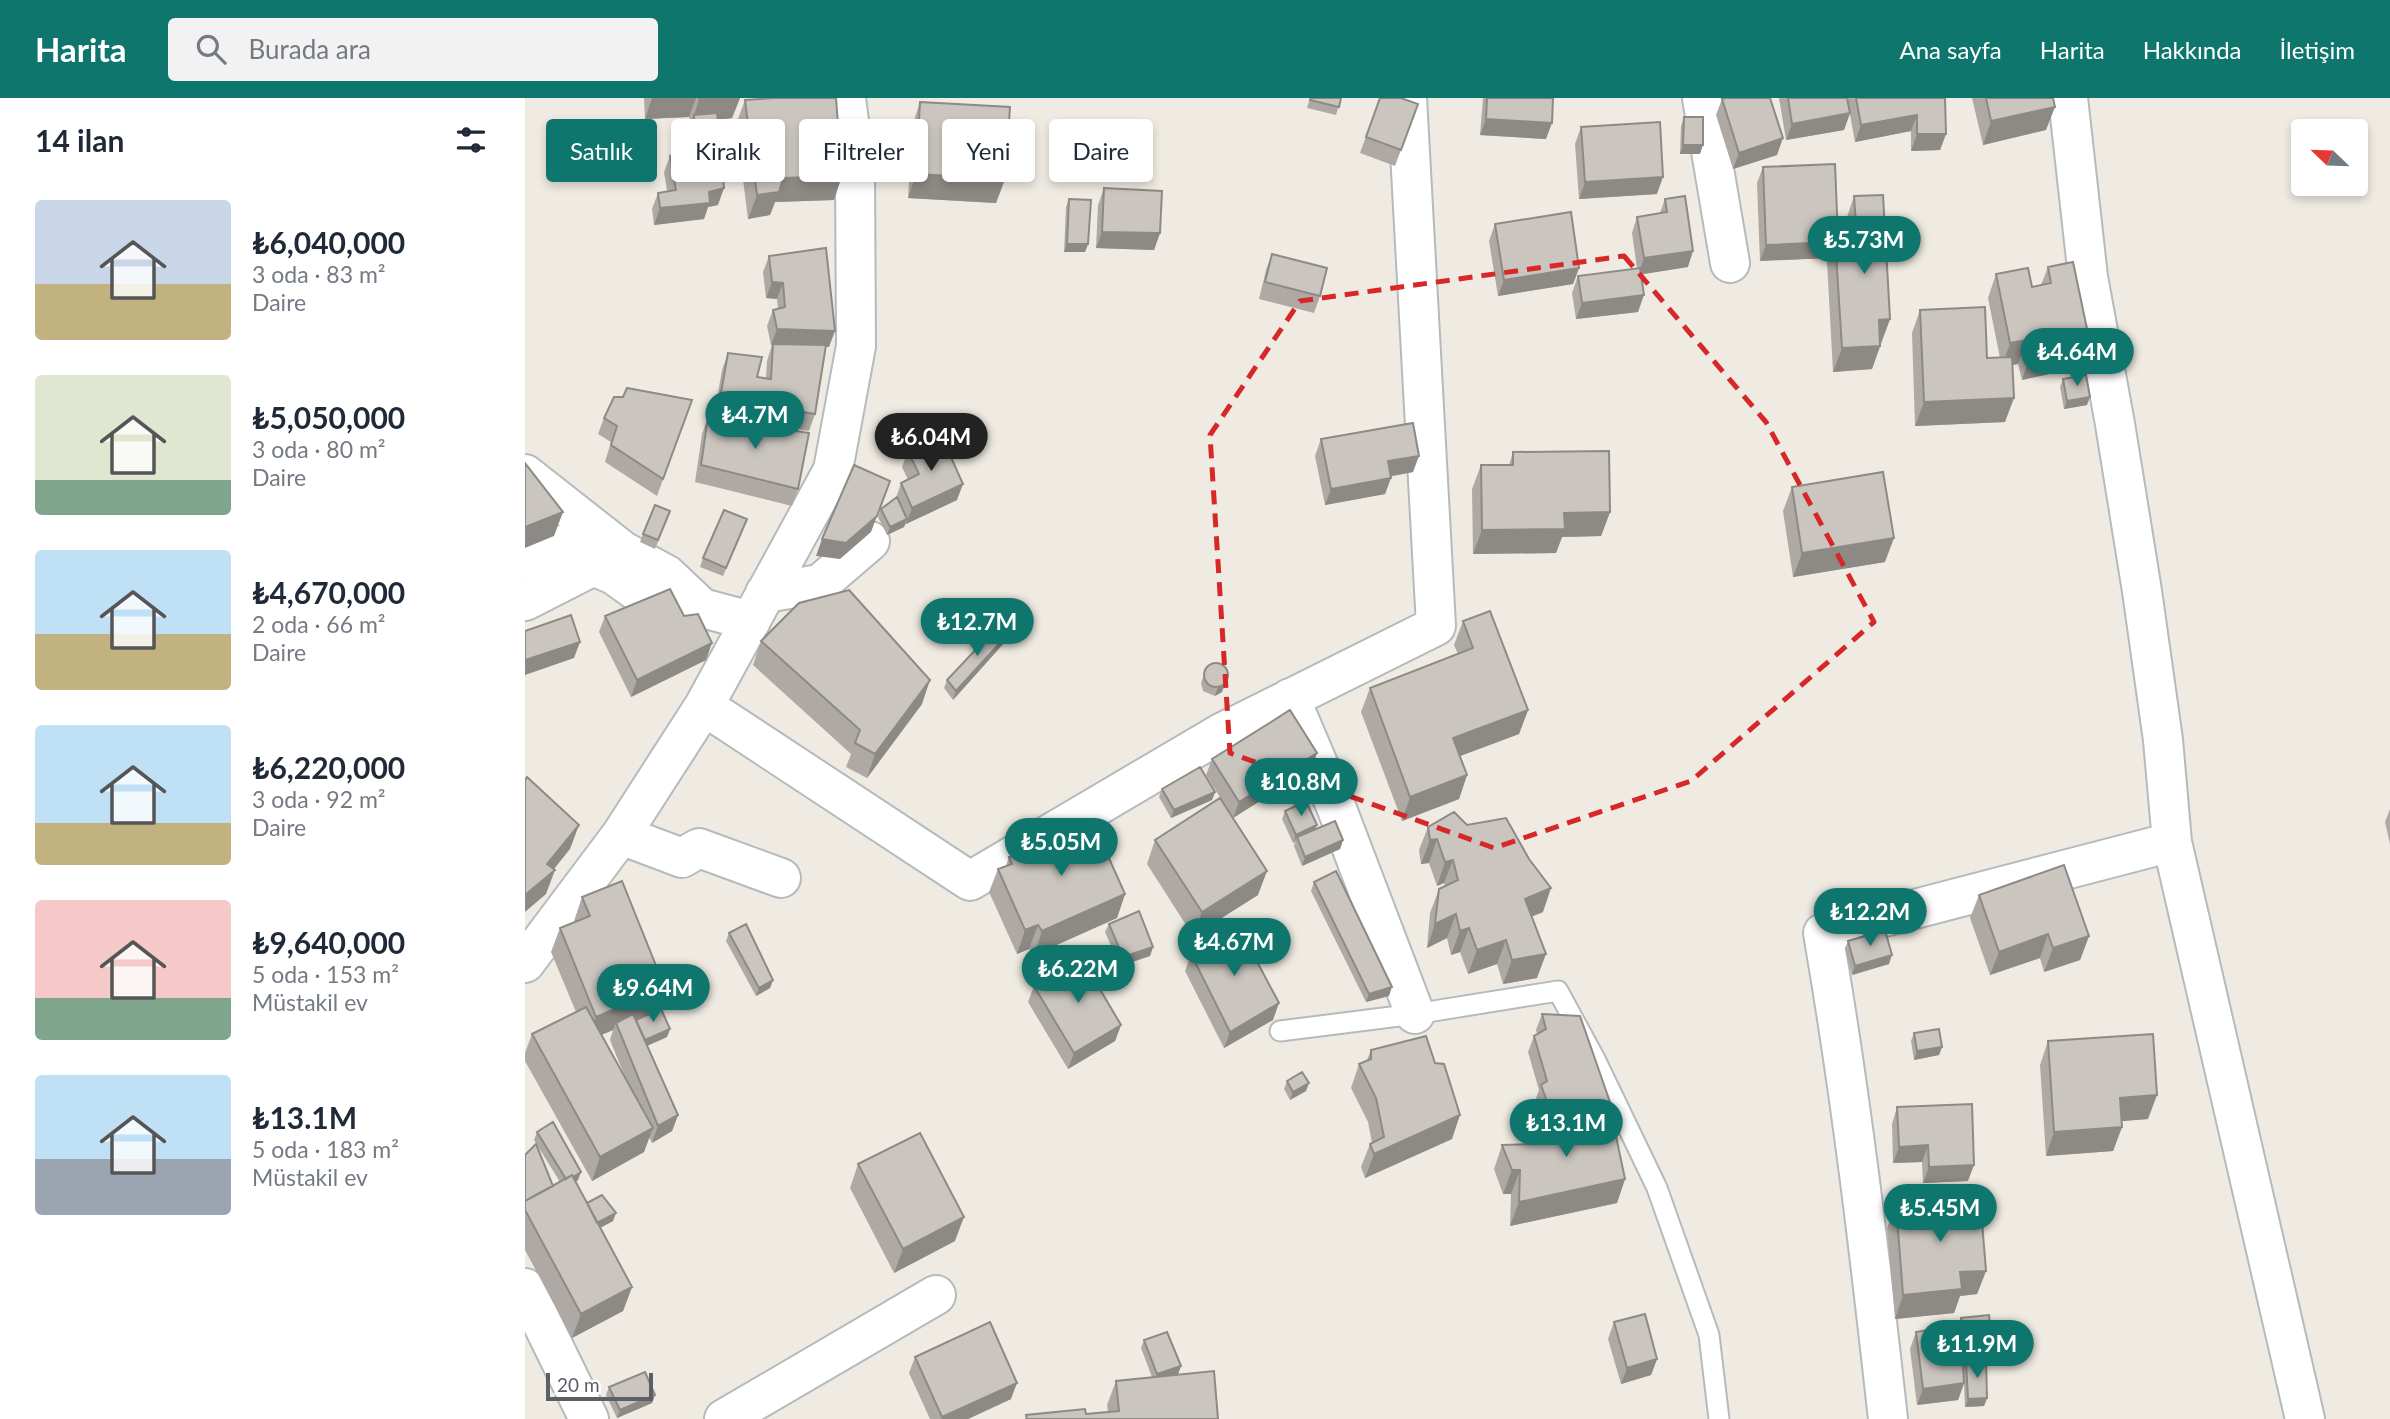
<!DOCTYPE html>
<html lang="tr">
<meta charset="utf-8">
<style>
body{margin:0;font-family:Lato,sans-serif;background:#f2f2f3;color:#1f2937;height:100vh;display:flex;flex-direction:column;font-size:26px;white-space:nowrap}
*{box-sizing:border-box;margin:0}
p{font-size:23px;color:#747a83}
.icon{flex:none;width:38px;height:38px;fill:none;stroke:currentColor;stroke-width:2;stroke-linecap:round;stroke-linejoin:round}
.map{position:relative;flex:1;overflow:hidden}
.sheet{display:flex;flex-direction:column;background:#fff;width:525px}
.sheet>*{flex:none}
.top-card{position:absolute;left:21px;top:21px;width:665px;height:63px;display:flex;gap:14px}
.needle{width:46px;rotate:293deg}
.controls{position:absolute;left:1766px;top:21px;display:grid;gap:14px}
.controls a{display:grid;place-items:center;width:77px;height:77px;border-radius:7px;background:#fff;box-shadow:0 4px 10px #0003;font-size:35px}
.scale{position:absolute;left:21px;bottom:18px;width:107px;box-sizing:border-box;padding-left:7px;border:4px solid #5b6065;border-top:0;font-size:19px;line-height:24px;white-space:nowrap;color:#5b6065;-webkit-text-stroke:5px #fff;paint-order:stroke}
.price{position:absolute;translate:-50% -60px;padding:0 16px;border-radius:24px;background:#0f766e;color:#fff;font-size:23px;line-height:46px;filter:drop-shadow(0 2px 4px #0008)}
.price::after{content:'';position:absolute;left:50%;top:42px;width:21px;height:16px;margin-left:-10px;background:inherit;clip-path:polygon(0 0,100% 0,50% 100%)}
.price.current{background:#222;color:#fff}
ul{padding:0;list-style:none}
li{display:flex;align-items:center;gap:21px;height:175px;padding:0 35px}
li span{display:grid;place-items:center;flex:none;width:196px;height:140px;border-radius:7px;color:#555}
li>.icon{margin-inline-start:auto}
span .icon{width:84px;height:84px;fill:#fffc;stroke-width:1}
li b{font-size:30px}
h2{display:flex;justify-content:space-between;align-items:center;height:84px;padding:0 35px;font-size:30px}
.tag{padding:0 24px;border-radius:7px;background:#fff;box-shadow:0 4px 10px #0003;font-size:24px;line-height:63px}
.tag.current{background:#0f766e;color:#fff}
header{display:flex;align-items:center;gap:42px;box-sizing:border-box;height:98px;padding:0 35px;background:#0f766e;color:#fff}
header strong{font-size:33px}
nav{display:flex;gap:38px;margin-inline-start:auto;font-size:24px}
.search{width:490px;height:63px;background:#f2f2f3;display:flex;align-items:center;gap:18px;box-sizing:border-box;padding:0 24px;border-radius:7px;color:#747a83;font-size:26px}
main{display:flex;flex:1;min-height:0}
.map>svg:first-child{display:block}
.lines{fill:none;stroke-linecap:round;stroke-linejoin:round}
.service-casing{stroke:#b5babe;stroke-width:23}
.minor-casing{stroke:#b5babe;stroke-width:42}
.service{stroke:#fff;stroke-width:19}
.minor{stroke:#fff;stroke-width:38}
.wall{fill:#aea9a4;fill-rule:evenodd}
.shaded-wall{fill:#8d8a86}
.building{fill:#cac5bf;stroke:#8d8a86;stroke-width:2}
.marked{fill:none;stroke:#d62828;stroke-width:5;stroke-dasharray:14 9;stroke-linejoin:round}
</style>
<header>
<strong>Harita</strong>
<div class="search"><svg class="icon" aria-label="search" viewBox="0 0 24 24"><circle cx="10" cy="10" r="6"/><path d="M15 15l6 6"/></svg>Burada ara</div>
<nav><a>Ana sayfa</a><a>Harita</a><a>Hakkında</a><a>İletişim</a></nav>
</header>
<main>
<section class="sheet">
<h2>14 ilan<svg class="icon" aria-label="filters" viewBox="0 0 24 24"><path d="M4 7h16M4 17h16"/><circle cx="9" cy="7" r="2"/><circle cx="15" cy="17" r="2"/></svg></h2>
<ul>
<li><span style="background:linear-gradient(#c9d6e8 60%,#c2b280 0)"><svg class="icon" aria-label="home" viewBox="0 0 24 24"><path d="M3 11l9-7 9 7M6 9v11h12V9"/></svg></span><div><b>₺6,040,000</b><p>3 oda · 83 m²</p><p>Daire</p></div></li>
<li><span style="background:linear-gradient(#dfe7d0 75%,#7fa58c 0)"><svg class="icon" aria-label="home" viewBox="0 0 24 24"><path d="M3 11l9-7 9 7M6 9v11h12V9"/></svg></span><div><b>₺5,050,000</b><p>3 oda · 80 m²</p><p>Daire</p></div></li>
<li><span style="background:linear-gradient(#bfe0f5 60%,#c2b280 0)"><svg class="icon" aria-label="home" viewBox="0 0 24 24"><path d="M3 11l9-7 9 7M6 9v11h12V9"/></svg></span><div><b>₺4,670,000</b><p>2 oda · 66 m²</p><p>Daire</p></div></li>
<li><span style="background:linear-gradient(#bfe0f5 70%,#c2b280 0)"><svg class="icon" aria-label="home" viewBox="0 0 24 24"><path d="M3 11l9-7 9 7M6 9v11h12V9"/></svg></span><div><b>₺6,220,000</b><p>3 oda · 92 m²</p><p>Daire</p></div></li>
<li><span style="background:linear-gradient(#f6c9c9 70%,#7fa58c 0)"><svg class="icon" aria-label="home" viewBox="0 0 24 24"><path d="M3 11l9-7 9 7M6 9v11h12V9"/></svg></span><div><b>₺9,640,000</b><p>5 oda · 153 m²</p><p>Müstakil ev</p></div></li>
<li><span style="background:linear-gradient(#bfe0f5 60%,#9aa5b1 0)"><svg class="icon" aria-label="home" viewBox="0 0 24 24"><path d="M3 11l9-7 9 7M6 9v11h12V9"/></svg></span><div><b>₺13.1M</b><p>5 oda · 183 m²</p><p>Müstakil ev</p></div></li>
</ul>
</section>
<div class="map">
<svg width="1865" height="1321" viewBox="0 0 1865 1321">
<rect width="100%" height="100%" fill="#efebe2"/>
<g class="lines">
<defs>
<path id="service" d="M755 933 890 916 1033 893 1070 961 1132 1090 1184 1237 1194 1321"/>
<path id="minor" d="M1177 0 1205 165
M1543 0 1563 179 1590 326 1617 493 1638 642 1647 744 1780 1321
M0 376 98 453 142 477 177 510 226 523
M0 462 35 447 65 470
M68 468 89 477 128 505
M240 495 295 486 345 443
M0 503 98 453
M765 600 810 706 890 916
M179 608 445 783 696 635 911 528 882 0
M96 737 157 760 174 750 256 780
M0 865 96 737 179 608 308 372 331 248 330 70 321 0
M0 1190 64 1321
M199 1321 411 1197
M1363 1321C1345 1159 1326 996 1298 835L1647 744"/>
</defs>
<use href="#service" class="service-casing"/>
<use href="#minor" class="minor-casing"/>
<use href="#service" class="service"/>
<use href="#minor" class="minor"/>
</g>
<path class="wall" d="M119 0H215L207 20 193 22V107L183 109 179 121 129 127 127 111 133 95 142 93 139 74 145 58 163 53V33L166 26 164 19 120 21Z
M785 0H816L811 17 782 10Z
M855 0 893 6 870 68 835 55Z
M958 0H1028L1021 41 955 37Z
M1254 0H1322L1325 15 1319 32 1261 42Z
M1322 0H1420L1421 36 1415 52 1386 53V33L1330 44Z
M1447 0H1528L1521 32 1458 47Z
M1197 1 1252 57 1208 71 1191 17Z
M220 2 309 102 250 104 245 117 223 121 211 26Z
M395 4 480 81 471 105 383 100 387 28Z
M1159 19 1175 56H1155L1156 28Z
M1056 29 1132 96 1054 101 1050 46Z
M1238 69 1313 140H1322L1321 122 1329 98 1365 221 1347 271 1308 274 1302 164 1303 160 1235 163 1232 85Z
M579 90 635 135 629 152 571 150 573 107Z
M544 101 563 146 560 154H539L541 109Z
M1140 101 1163 169 1116 176 1113 214 1051 221 1047 195 1053 178 1112 170 1107 135 1112 119 1135 115Z
M970 126 1054 170 1048 186 973 198 964 143Z
M747 156 795 198 789 215 734 201 741 172Z
M244 158 304 249H301L290 316 284 333 189 318 197 272 203 255 232 279 241 280 242 263 247 247H246L242 228 248 212 253 211 252 201 241 200 238 174Z
M1523 169 1565 245 1556 269 1497 282 1493 266 1487 267 1480 324 1390 328 1387 235 1395 212 1462 260H1475L1463 200 1471 176 1507 189 1516 187Z
M1538 281 1562 307 1539 311 1535 289Z
M167 302 132 398 80 364 86 344 73 336 79 320Z
M183 319 273 391 267 408 170 384 177 336Z
M796 341 888 374 866 378 860 396 800 407 790 358Z
M383 353 432 402 381 426V425L379 429 362 437 353 419 356 411 371 400 376 385 383 382 377 369Z
M988 354 1085 414 1076 438 1037 439 1031 455 948 456 947 391 956 367H984Z
M1267 389 1360 464 1268 479 1258 413Z
M222 421 198 478 175 469 178 460Z
M142 422 130 451 115 444 118 436Z
M80 518H159L181 562 106 599 74 534Z
M938 523 1003 612 994 636 935 658 942 677 934 701 877 723 836 614 845 590 933 556 929 547Z
M482 537 479 545 428 602 419 590 422 582Z
M236 543 397 606 342 680 321 669 326 656 228 567Z
M679 577 697 594 690 598 678 593 676 585Z
M792 655 786 671 708 720 681 677 687 661Z
M637 691 690 694 687 702 646 720 634 699Z
M1865 711V746L1860 724Z
M760 713 791 731 818 742 815 751 777 768 769 748 770 744 768 745 757 721Z
M903 729 1018 814 1007 818 1012 880 978 886 972 866 943 876 935 854 926 857 922 840 902 850 905 815 914 791 920 788 919 785 912 788 904 765 896 766 894 752Z
M630 742 733 797 668 838 622 766Z
M484 759 600 796 592 820 509 857 504 851 492 856 464 794 473 771 481 768Z
M789 784 864 898 841 904 786 793Z
M1454 797 1564 838 1555 862 1519 874 1515 860 1465 877 1445 820Z
M57 799 140 890 132 912 145 931 142 939 122 948 153 1017 147 1033 127 1045 124 1039 119 1054 67 1083 0 963V955L7 936 51 914 26 854 35 830 49 824V823ZM88 932 85 942 100 979 76 937Z
M584 826 628 849 625 858 595 868 580 834Z
M204 835 248 882 245 890 231 898 201 843Z
M1323 843 1364 866 1327 877 1320 851Z
M666 856 748 922 699 950 660 873Z
M509 888 596 927 590 943 543 971 503 904Z
M1017 916 1085 1004 1079 1020 1042 1032V1034L1100 1081 1092 1105 985 1128 986 1096H978L969 1071 977 1047H1003L1012 1020H1016L1010 1003 1014 992 1003 954 1009 938 1012 936 1011 932Z
M1389 935 1417 949 1414 957 1389 962 1386 943Z
M1523 943 1623 1021 1596 1023 1597 1029 1588 1053 1521 1058 1515 967Z
M846 952 927 1041 840 1080 836 1069 845 1046 847 1045 843 1024 826 990 834 966 842 962Z
M762 983 781 993 765 1002 759 991Z
M1372 1009 1443 1083 1398 1085 1397 1064 1368 1065 1367 1026Z
M12 1034 53 1082 50 1084 62 1105 88 1123 75 1130 107 1189 98 1213 47 1240 0 1152V1057L28 1088 35 1084 9 1042Z
M333 1066 430 1143 369 1175 325 1090Z
M1371 1106 1461 1173 1452 1196 1435 1198 1429 1215 1370 1221 1362 1130Z
M1436 1220 1468 1256 1465 1265H1461L1462 1300 1459 1308 1440 1309 1439 1286 1433 1302 1392 1307 1385 1251 1391 1234 1433 1228Z
M1089 1224 1132 1261 1126 1277 1096 1286 1083 1241Z
M619 1242 656 1268 653 1276 650 1277 693 1321H500L501 1317 561 1316 583 1314 582 1307 591 1283 627 1279 616 1250Z
M390 1259 486 1301 443 1321H405L384 1275Z
M84 1289 130 1297 127 1305 92 1320 81 1297Z"/>
<path class="shaded-wall" d="M127 0H171L164 19 120 21Z
M189 0H215L207 20 169 25V17L166 26 174 2Z
M1530 9 1521 32 1458 47 1466 23Z
M1325 15 1319 32 1261 42 1267 26Z
M1392 17 1386 33 1330 44 1336 27Z
M961 21 1027 25 1021 41 955 37Z
M1392 36H1421L1415 52 1386 53Z
M1258 40 1252 57 1208 71 1214 55Z
M1158 47H1178L1175 56H1155Z
M391 76 480 81 471 105 383 100Z
M317 78 309 102 250 104 245 117 223 121 232 97 258 80Z
M1138 79 1132 96 1054 101 1060 84Z
M199 90 193 107 183 109 179 121 129 127 135 110Z
M577 134 635 135 629 152 571 150Z
M1309 144 1303 160 1235 163 1241 147Z
M542 146H563L560 154H539Z
M1168 153 1163 169 1113 177 1119 160Z
M1054 170 1048 186 973 198 979 182Z
M247 184 258 185 252 201 241 200Z
M1119 197 1113 214 1051 221 1057 205Z
M1365 221 1356 245 1345 246 1354 222Z
M252 231 310 233 304 249 246 247Z
M1502 242 1493 266 1477 269 1485 245Z
M1565 245 1556 269 1497 282 1505 258Z
M1355 248 1347 271 1308 274 1317 250Z
M1565 299 1562 307 1539 311 1542 303Z
M1489 300 1480 324 1390 328 1399 304Z
M894 358 888 374 857 380 863 363Z
M866 380 860 396 800 407 806 391Z
M365 383 346 434 315 461 291 458 297 441Z
M438 386 432 402 381 426 387 410Z
M38 414 29 438 0 450V429Z
M1085 414 1076 438 1037 439 1031 455 948 456 957 432 1039 415Z
M382 421 379 429 362 437 365 429Z
M1369 440 1360 464 1268 479 1277 455Z
M482 537 479 545 428 602 431 593Z
M55 544 49 560 0 577V562Z
M187 545 181 562 106 599 112 582Z
M703 579 697 594 690 598 693 589Z
M405 582 397 606 342 680 350 656Z
M1003 612 994 636 919 664 928 640Z
M792 655 786 671 708 720 714 704Z
M942 677 934 701 877 723 885 699Z
M690 694 687 702 646 720 649 712Z
M54 727 45 751 25 776 30 772 21 796 0 814V797L22 766Z
M792 727 789 735 772 739 768 745 771 737Z
M912 741 904 765 896 766 905 742Z
M818 742 815 751 777 768 780 759Z
M928 762 919 785 912 788 920 764Z
M742 773 733 797 668 838 677 814Z
M1026 790 1018 814 991 825 1000 801Z
M600 796 592 820 509 857 517 833Z
M931 816 922 840 902 850 910 826Z
M513 827 504 851 492 856 500 832Z
M944 830 935 854 926 857 935 833Z
M1523 836 1515 860 1465 877 1474 854Z
M1564 838 1555 862 1519 874 1528 850Z
M981 842 972 866 943 876 952 852Z
M628 849 625 858 595 868 598 859Z
M1021 856 1012 880 978 886 987 862Z
M1367 857 1364 866 1327 877 1330 868Z
M248 882 245 890 231 898 234 890Z
M867 889 864 898 841 904 844 896Z
M140 890 132 914 93 930 91 925 88 932 62 943 71 919Z
M754 905 748 922 699 950 705 934Z
M596 927 590 943 543 971 549 955Z
M145 931 142 939 117 950 120 942Z
M1417 949 1414 957 1389 962 1392 953Z
M784 985 781 993 765 1002 768 994Z
M1632 997 1623 1021 1586 1024 1595 1000Z
M1085 1004 1079 1020 1023 1038 1029 1022Z
M153 1017 147 1033 127 1045 133 1028Z
M935 1017 927 1041 840 1080 849 1056Z
M1597 1029 1588 1053 1521 1058 1529 1034Z
M128 1030 119 1054 67 1083 75 1059Z
M1403 1047 1397 1064 1368 1065 1374 1049Z
M1449 1067 1443 1083 1398 1085 1404 1069Z
M987 1072H995L986 1096H978Z
M56 1074 53 1082 39 1091 42 1083Z
M1100 1081 1092 1105 985 1128 994 1104Z
M91 1115 88 1123 69 1133 72 1125Z
M439 1119 430 1143 369 1175 378 1151Z
M1461 1173 1452 1196 1435 1198 1429 1215 1370 1221 1378 1197 1435 1174Z
M107 1189 98 1213 47 1240 56 1216Z
M1468 1256 1465 1265 1441 1268V1264L1440 1268H1437L1440 1260Z
M1132 1261 1126 1277 1096 1286 1102 1270Z
M656 1268 653 1276 629 1284 632 1276Z
M492 1285 486 1301 443 1321H417V1319Z
M1439 1285 1433 1302 1392 1307 1398 1291Z
M130 1297 127 1305 92 1320 95 1312Z
M1462 1300 1459 1308 1440 1309 1443 1301Z"/>
<path class="building" d="M174 0H189L174 2Z
M250 0H311L317 78 258 80 254 94 232 97 220 2Z
M786 0H816L814 9 785 2Z
M855 0H876L893 6 876 52 841 39Z
M962 0H1028L1027 25 961 21Z
M1200 0H1245L1258 40 1214 55 1197 1Z
M1263 0H1322L1325 15 1267 26Z
M1331 0H1420L1421 36H1392V17L1336 27Z
M1461 0H1528L1530 9 1466 23Z
M395 4 485 9 480 81 391 76Z
M192 15 199 90 184 94 185 105 135 110 133 95 151 92 145 58 170 51 169 17Z
M1159 19H1178V47H1158Z
M1135 24 1138 79 1060 84 1056 29Z
M1310 66 1313 140H1310L1309 144 1241 147 1238 69Z
M579 90 637 93 635 135 577 134Z
M1358 97 1365 221 1354 222 1355 248 1317 250 1310 140 1332 139 1329 98Z
M1160 98 1168 153 1119 160 1112 119 1142 114 1140 101Z
M544 101 566 102 563 146H542Z
M1046 114 1054 170 979 182 970 126Z
M301 150 310 233 252 231 248 212 260 209 258 185 247 184 244 158Z
M747 156 802 170 795 198 740 184Z
M1548 164 1565 245 1505 258 1502 242 1485 245 1471 176 1503 170 1507 189 1526 185 1523 169Z
M1115 170 1119 197 1057 205 1053 178Z
M1460 209 1462 260 1487 259 1489 300 1399 304 1395 212Z
M248 246 301 247 290 316 195 301 203 255 237 259 232 279 246 281Z
M1561 277 1565 299 1542 303 1538 281Z
M102 290 167 302 138 381 86 347 92 328 79 320 89 299H98Z
M183 319 284 335 273 391 176 367Z
M888 325 894 358 863 363 866 380 806 391 796 341Z
M416 337 438 386 387 410 376 385 394 376 383 353Z
M1084 353 1085 414 1039 415 1040 431 957 432 956 367H988V354Z
M0 365 38 414 0 429Z
M329 367 365 383 352 418 321 445 297 441Z
M1358 374 1369 440 1277 455 1267 389Z
M372 399 382 421 365 429 356 411Z
M130 407 145 413 133 442 118 436Z
M199 412 222 421 201 470 178 460Z
M145 491 159 518 173 516 187 545 112 582 80 518Z
M324 492 405 582 350 656 330 645 335 632 236 543 274 505Z
M965 513 1003 612 928 640 942 677 885 699 845 590 948 550 938 523Z
M46 517 55 544 0 562V533Z
M473 528 482 537 431 593 422 582Z
M679 577a12 12 0 1 1 24 0a12 12 0 1 1-24 0Z
M765 612 792 655 714 704 687 661Z
M675 669 690 694 649 712 637 691Z
M2 679 54 727 22 766 30 772 0 797V682Z
M695 700 742 773 677 814 630 742Z
M781 703 792 727 771 737 760 713Z
M929 714 942 727 981 720 1004 761 1026 790 1000 801 1021 856 987 862 981 842 952 852 944 830 935 833 931 816 910 826 914 791 933 782 928 762 920 764 912 741 905 742 903 729Z
M567 722 600 796 517 833 513 827 500 832 473 771 487 766 484 759Z
M810 723 818 742 780 759 772 739Z
M1539 767 1564 838 1528 850 1523 836 1474 854 1454 797Z
M811 773 867 889 844 896 789 784Z
M97 783 140 890 71 919 35 830 65 818 57 799Z
M614 813 628 849 598 859 584 826Z
M221 826 248 882 234 890 204 835Z
M712 826 754 905 705 934 666 856Z
M1360 832 1367 857 1330 868 1323 843Z
M556 859 596 927 549 955 509 888Z
M61 909 128 1030 75 1059 7 936Z
M136 911 145 931 120 942 111 922Z
M108 916 153 1017 133 1028 91 925Z
M1017 916 1055 918 1085 1004 1037 1020H1028L1016 987 1022 983 1009 938 1021 931Z
M1414 931 1417 949 1392 953 1389 935Z
M1628 936 1632 997 1595 1000 1597 1029 1529 1034 1523 943Z
M901 938 910 965 919 966 935 1017 849 1056 845 1046 859 1039 851 1000 834 966 846 961V952Z
M777 974 784 985 768 994 762 983Z
M1447 1006 1449 1067 1404 1069 1403 1047 1374 1049 1372 1009Z
M1087 1019 1100 1081 994 1104 995 1072H987L977 1047 1011 1046 1012 1020H1039L1042 1034Z
M28 1024 56 1074 48 1079 47 1077 41 1081 12 1034Z
M395 1035 439 1119 378 1151 333 1066Z
M11 1046 28 1088 0 1103V1057Z
M47 1077 107 1189 56 1216 0 1112V1103Z
M77 1097 91 1115 72 1125 62 1105Z
M1455 1099 1461 1173 1435 1174 1437 1191 1378 1197 1371 1106Z
M1120 1216 1132 1261 1102 1270 1089 1224Z
M1464 1217 1468 1256 1440 1260 1436 1220Z
M465 1224 492 1285 417 1319 390 1259Z
M1436 1227 1439 1285 1398 1291 1391 1234Z
M642 1234 656 1268 632 1276 619 1242Z
M1441 1264H1461L1462 1300 1443 1301Z
M689 1273 693 1321H502L501 1317 560 1311 561 1316 594 1313 591 1283Z
M120 1274 130 1297 95 1312 84 1289Z"/>
<path class="marked" d="M1099 158 1241 324 1349 524 1166 683 969 750 705 655 685 337 775 203Z"/>
</svg>
<div class="controls">
<a><svg class="needle" viewBox="-14 -14 28 28"><path d="M0-13l5 13h-10z" fill="#e53935"/><path d="M0 13l5-13h-10z" fill="#747a83"/></svg></a>
</div>
<div class="scale">20 m</div>
<b class="price" style="left:1339px;top:178px">₺5.73M</b>
<b class="price" style="left:1552px;top:290px">₺4.64M</b>
<b class="price" style="left:230px;top:353px">₺4.7M</b>
<b class="price current" style="left:406px;top:375px">₺6.04M</b>
<b class="price" style="left:452px;top:560px">₺12.7M</b>
<b class="price" style="left:776px;top:720px">₺10.8M</b>
<b class="price" style="left:536px;top:780px">₺5.05M</b>
<b class="price" style="left:1345px;top:850px">₺12.2M</b>
<b class="price" style="left:709px;top:880px">₺4.67M</b>
<b class="price" style="left:553px;top:907px">₺6.22M</b>
<b class="price" style="left:128px;top:926px">₺9.64M</b>
<b class="price" style="left:1041px;top:1061px">₺13.1M</b>
<b class="price" style="left:1415px;top:1146px">₺5.45M</b>
<b class="price" style="left:1452px;top:1282px">₺11.9M</b>
<div class="top-card">
<a class="tag current">Satılık</a>
<a class="tag">Kiralık</a>
<a class="tag">Filtreler</a>
<a class="tag">Yeni</a>
<a class="tag">Daire</a>
</div>
</div>
</main>
